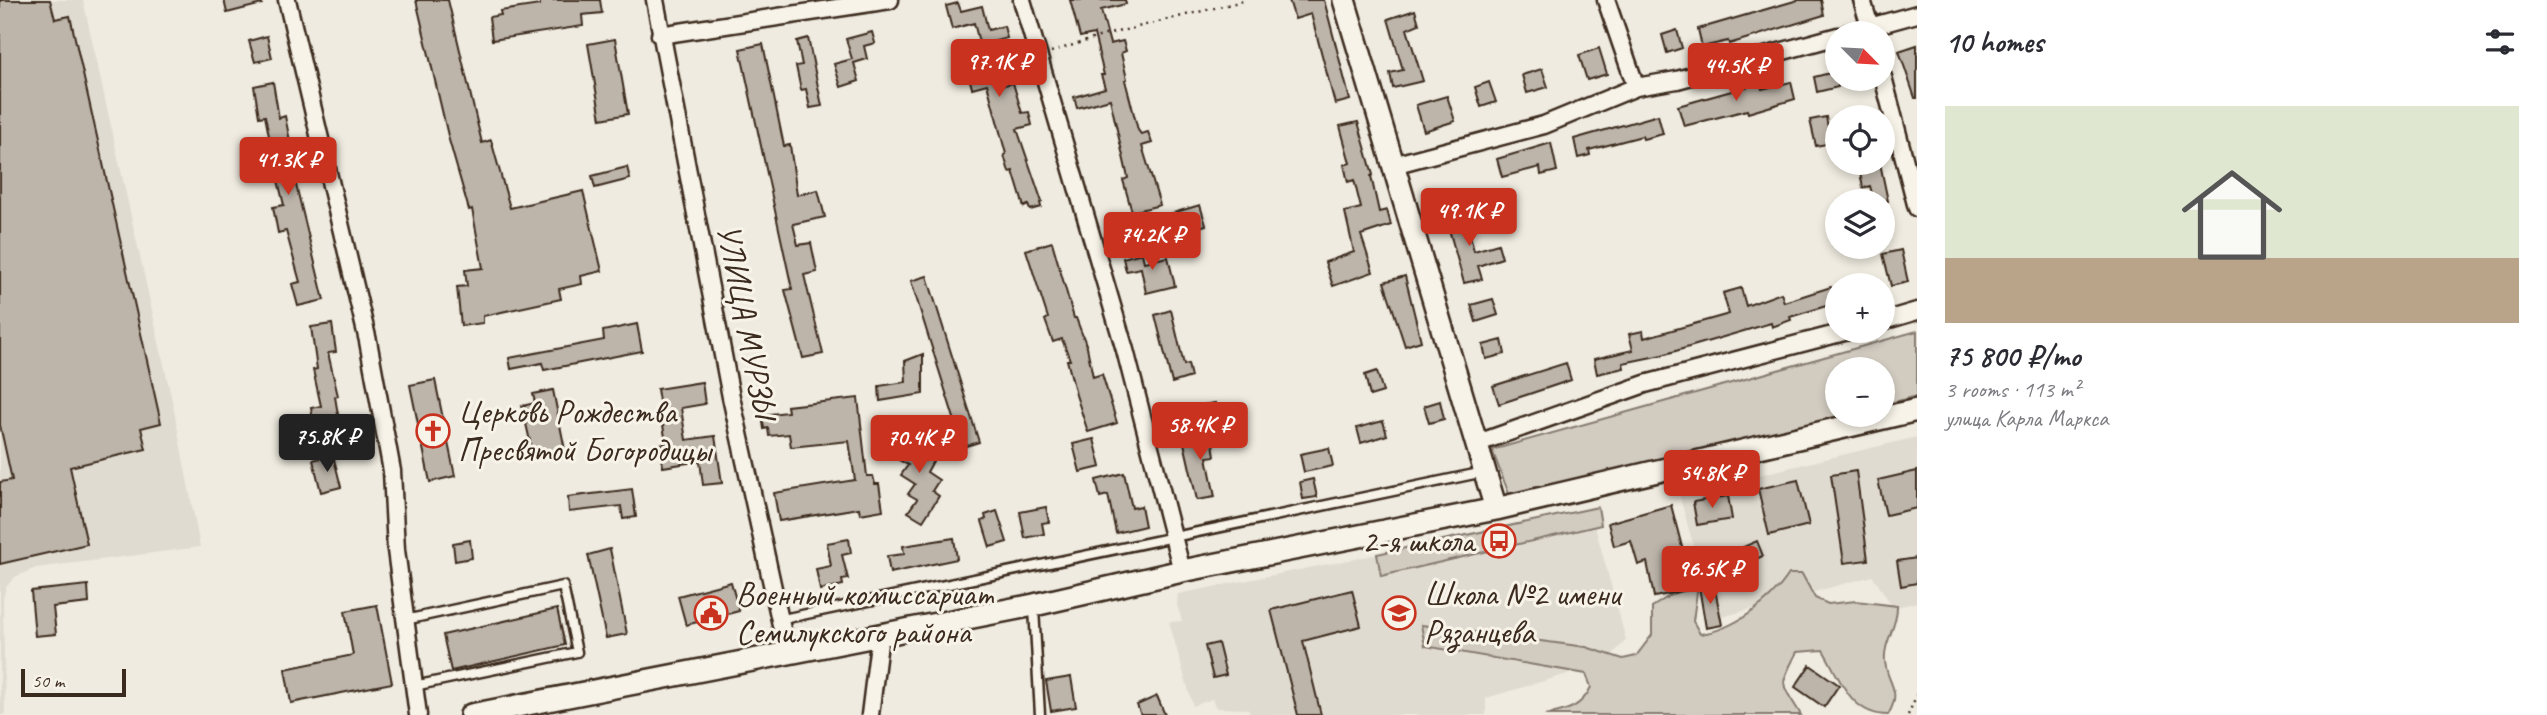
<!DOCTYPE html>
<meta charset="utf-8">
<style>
body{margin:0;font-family:Caveat,sans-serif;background:#f2f2f3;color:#2b2b33;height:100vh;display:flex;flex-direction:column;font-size:26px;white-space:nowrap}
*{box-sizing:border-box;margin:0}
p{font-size:23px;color:#7c7c81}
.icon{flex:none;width:38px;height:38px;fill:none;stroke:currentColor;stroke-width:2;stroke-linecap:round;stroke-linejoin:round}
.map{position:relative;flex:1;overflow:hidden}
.panel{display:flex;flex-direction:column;background:#fff;width:630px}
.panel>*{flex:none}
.needle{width:46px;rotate:114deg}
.buttons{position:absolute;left:1825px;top:21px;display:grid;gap:14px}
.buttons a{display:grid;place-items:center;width:70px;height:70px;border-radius:50%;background:#fff;box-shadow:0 4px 10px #0003;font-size:35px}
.scale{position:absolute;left:21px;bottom:18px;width:105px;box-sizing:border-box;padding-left:7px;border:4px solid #3b2a1e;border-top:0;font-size:19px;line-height:24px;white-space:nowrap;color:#3b2a1e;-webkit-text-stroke:5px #f7f3e8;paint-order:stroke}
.price{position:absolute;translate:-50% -60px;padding:0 16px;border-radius:7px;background:#c8321e;color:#fff;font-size:23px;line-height:46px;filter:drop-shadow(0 2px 4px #0008)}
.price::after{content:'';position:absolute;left:50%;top:42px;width:21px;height:16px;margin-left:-10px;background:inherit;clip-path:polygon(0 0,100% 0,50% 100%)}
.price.on{background:#222;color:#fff}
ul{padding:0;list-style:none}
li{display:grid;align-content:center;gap:14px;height:371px;padding:0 28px}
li+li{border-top:2px solid #e1e1e2}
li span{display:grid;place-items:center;height:217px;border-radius:0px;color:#555}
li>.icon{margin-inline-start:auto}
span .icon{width:126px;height:126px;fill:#fffc;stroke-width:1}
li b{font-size:30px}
h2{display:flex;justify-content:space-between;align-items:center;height:84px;padding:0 28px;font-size:30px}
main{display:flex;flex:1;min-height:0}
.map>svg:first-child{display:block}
.built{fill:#e0dbd0}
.green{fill:#d1cbc0;stroke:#867a6f;stroke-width:2}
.building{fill:#bdb5aa;stroke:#3b2a1e;stroke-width:2}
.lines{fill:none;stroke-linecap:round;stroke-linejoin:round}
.lane-casing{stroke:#3b2a1e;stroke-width:13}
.street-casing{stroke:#3b2a1e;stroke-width:21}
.secondary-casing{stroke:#3b2a1e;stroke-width:26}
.path{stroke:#3b2a1e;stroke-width:2.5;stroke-dasharray:2 5;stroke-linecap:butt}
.lane{stroke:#f7f3e8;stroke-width:8}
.street{stroke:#f7f3e8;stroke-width:16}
.secondary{stroke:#f7f3e8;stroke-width:21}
.labels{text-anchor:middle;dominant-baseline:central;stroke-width:6;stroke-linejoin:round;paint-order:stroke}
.street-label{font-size:33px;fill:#3b2a1e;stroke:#f7f3e8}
.poi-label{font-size:33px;fill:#3b2a1e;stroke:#f7f3e8;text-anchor:start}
</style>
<main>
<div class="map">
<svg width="1917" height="715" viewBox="0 0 1917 715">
<rect width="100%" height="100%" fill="#efebe0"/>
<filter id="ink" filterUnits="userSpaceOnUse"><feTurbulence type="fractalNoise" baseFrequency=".0143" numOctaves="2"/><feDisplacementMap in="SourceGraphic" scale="14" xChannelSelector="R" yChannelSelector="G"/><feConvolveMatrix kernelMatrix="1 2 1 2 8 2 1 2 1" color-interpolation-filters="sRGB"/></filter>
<g filter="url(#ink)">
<path class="built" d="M0 0H83L173 405 200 547 36 568 15 577 6 587 3 599 5 715H0Z
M1917 437V602L1893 608 1873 576 1714 619 1679 494Z
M1591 512 1626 640 1605 663 1486 698V715H1251L1248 709 1216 708 1212 699 1193 706 1169 622 1182 621 1177 605 1178 594Z"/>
<path class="green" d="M1917 331V396L1883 405V369H1838V415H1843L1511 499 1492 450Z
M1598 507 1601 525 1381 576 1377 554Z
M1789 574H1802L1815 598 1828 604 1856 601 1897 606C1898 626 1883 642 1885 661 1887 685 1903 689 1888 715 1850 715 1840 678 1823 650L1797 652C1778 689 1781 681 1801 715H1546C1567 710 1581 708 1591 687L1586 674 1425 646 1421 625 1586 647 1623 659 1636 656 1652 635V607L1699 577 1693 621 1700 634C1733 630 1771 602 1789 574Z"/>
<path class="building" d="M0 0H50L55 19 70 16 161 423 141 428 146 449 70 467 87 544 0 564V482L12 480 0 425Z
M224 0H261L262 4 227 13Z
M416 0H448L482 143 491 140 510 208 583 191 602 271 581 276 582 284 559 289 561 299 483 316V323L461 326 457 287 467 286 465 270 483 268 472 209 469 210 449 140Z
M540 0H600L602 13 582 15 583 26 492 40 489 17 501 15 500 11 540 5Z
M1070 0H1125L1126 4 1101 10 1110 44 1123 41 1126 51 1121 53 1127 79 1125 80 1138 130 1141 134 1148 132 1152 143 1142 146 1160 205 1132 212 1123 180 1128 178 1110 99 1077 108 1074 97 1105 88 1101 75H1104L1094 34 1080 37Z
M1289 0H1324L1350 100 1335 104 1311 14 1295 19Z
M1798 0H1821L1824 15 1729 44 1728 41 1702 47 1698 29Z
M958 3 961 11 982 6 988 30 1004 26 1007 38 992 42 1004 85 1013 83 1022 113 1029 112 1032 125 1017 129 1042 202 1040 203 1041 207 1030 210 1028 205 1024 207 1013 171 1009 172 1004 155 1006 154 987 84 972 88 964 59 981 54V50L974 23 952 29 946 6Z
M1415 10 1419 24 1407 29 1423 81 1393 88 1390 73 1403 70 1388 19Z
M1677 30 1682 48 1667 53 1662 35Z
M872 32 875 43 864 46 867 59 854 63 859 81 841 87 834 64 852 59 846 39Z
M267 36 272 58 255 62 249 41Z
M808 38 822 106 810 108 806 89 801 90 796 66 802 65 797 41Z
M615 39 628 114 601 119 588 44Z
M763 44 784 146 790 145 797 195 818 190 825 217 793 224 798 245 811 243 817 272 804 275 823 354 803 358 785 290 792 289 740 49Z
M1917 45V98H1915L1899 51Z
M1599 48 1607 74 1587 80 1579 55Z
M1542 69 1548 87 1527 93 1522 75Z
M1838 71V87L1817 92 1814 77Z
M273 82 279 118 285 116 292 151 288 152 324 300 298 306 292 284 300 282 286 231 278 233 273 207 284 205 272 156 260 158 257 144 270 141 265 116 259 117 254 86Z
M1489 82 1496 102 1481 107 1475 87Z
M1791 82 1795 99 1748 113 1747 110 1684 126 1678 106 1760 83 1762 89Z
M1447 96 1455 121 1424 131 1416 105Z
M1658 115 1663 134 1643 139 1642 136 1589 150 1590 155 1578 158 1574 139Z
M1826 117 1831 143 1816 146 1810 120Z
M1358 122 1373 175 1371 176 1379 212 1387 210 1391 225 1361 235 1373 272 1333 286 1325 262 1354 252 1345 212 1361 208 1354 180 1348 182 1344 165 1350 163 1340 126Z
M1551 143 1557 171 1541 175 1540 167 1502 177 1497 159Z
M1858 163H1880L1888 201H1874L1870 186 1863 188Z
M627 167 630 179 595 188 592 176Z
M1200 205 1206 225 1162 238 1156 218Z
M1464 210 1474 251 1498 244 1502 258 1478 266 1482 279 1464 283 1445 215Z
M1052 242 1074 318H1076L1087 347 1093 377 1102 374 1117 423 1088 432 1076 395 1067 360H1070L1062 339 1053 342 1045 320 1048 318 1026 250Z
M1901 250 1908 282 1891 286 1883 254Z
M1142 253 1144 262 1168 257 1175 286 1146 293 1141 268 1126 271 1123 258Z
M927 276 979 442 963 447 911 281Z
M1405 276 1421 341 1405 346 1384 282Z
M1831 287 1836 303 1790 317 1791 320 1772 327 1771 323 1662 355 1623 363 1624 368 1597 374 1594 359 1633 350 1629 334 1643 331 1644 338 1729 314 1723 293 1741 288 1746 306 1781 293 1784 302Z
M1493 299 1498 315 1476 322 1471 305Z
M1171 310 1184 365 1188 364 1191 377 1172 383 1155 315Z
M332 324 336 352 328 353 338 396 335 397 340 426 324 429 322 418 313 420 311 408 321 406 313 370 317 369 311 327Z
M637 324 642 351 544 370 542 363 511 369 509 358 604 340 603 331Z
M1502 340 1505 354 1486 359 1483 345Z
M923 354V394L880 401 879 386 906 382 905 361Z
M1566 363 1571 380 1499 404 1493 386Z
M1377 371 1383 392 1370 396 1365 375Z
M435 380 455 476 430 482 410 385Z
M702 382 705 404 681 408 686 440 715 436 722 483 703 485 700 461 663 467 660 444 666 443 657 389Z
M553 390 565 450 544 454 543 448 532 450 522 406 535 403 533 394Z
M858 398 867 476H873L875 484H879L883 510 860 514 859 508 779 521 774 493 855 480 849 441 791 447 789 434 769 436 768 428 764 429 762 415 788 412 787 406Z
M1440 401 1444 419 1429 423 1424 406Z
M1215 403 1218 422 1201 426 1197 406Z
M1383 421 1387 435 1361 443 1357 428Z
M1211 430 1215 456 1207 457 1215 497 1197 500 1182 434Z
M914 432 932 443 924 455 933 461 927 472 939 480 932 491 939 496 923 521 908 512 917 499 908 494 915 484 901 475 908 465 897 459Z
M1094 439 1101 467 1080 472 1073 444Z
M1329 448 1333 466 1304 472 1300 454Z
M333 455 341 487 321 492 313 460Z
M1856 471 1868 560 1844 563 1831 475Z
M1917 471V508L1886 515 1878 480Z
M1124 473 1132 508 1141 506 1145 526 1116 533 1108 495 1100 497 1096 480Z
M1313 479 1317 497 1303 499 1300 482Z
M1798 480 1809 525 1769 535 1758 489Z
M632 489 636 517 623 519 621 506 569 512 568 497Z
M1728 496 1732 519 1697 525 1693 502Z
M1671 505 1693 589 1654 597 1647 562 1638 565 1631 541 1614 546 1608 523Z
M1046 507 1049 522 1042 523 1044 534 1025 538 1020 512Z
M997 511 1007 542 990 547 982 521 986 519 985 515Z
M954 538 957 559 890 573 887 556 904 554 903 546Z
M849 539 851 553 842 555 848 579 842 580 843 585 820 590 816 569 831 566 827 543Z
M470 540 472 558 455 561 453 543Z
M1757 541 1763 556 1707 580 1704 564Z
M610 549 627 634 606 638 588 555Z
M1917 558V583L1901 586 1897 561Z
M731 582 739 611 686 625 678 596Z
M1714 584 1722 625 1706 628 1699 587Z
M88 585 89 603 53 607 56 634 35 636 31 591Z
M1352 590 1361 626 1303 641 1321 715H1298L1271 610Z
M377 605 392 683 291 703 285 669 353 655 345 611Z
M557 609 565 645 451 671 443 635Z
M1218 643 1226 675 1213 678 1205 646Z
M1810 665 1839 685 1824 707 1795 687Z
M1071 677 1076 707 1051 711 1046 681Z
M1157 696 1165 715H1141L1137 705Z"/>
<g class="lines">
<defs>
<path id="lane" d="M1034 608 1040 715
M405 620 563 586 577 652 414 686
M778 620 1484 472"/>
<path id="street" d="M287 0 368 341 392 471 396 550 418 715
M655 0 731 397 787 652
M1022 0 1125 350 1182 571
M1606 0 1636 87
M1862 0 1872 33
M1848 33 1917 14
M660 35 890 0
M1883 77 1917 208
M1393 165 1544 125 1636 87 1677 80 1838 36
M1883 321 1917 311
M1478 443 1645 384 1848 331
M870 715 880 635"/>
<path id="secondary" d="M1344 0 1496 509
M471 715 1034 605 1182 571 1496 509 1917 410"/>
</defs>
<use href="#lane" class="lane-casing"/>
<use href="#street" class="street-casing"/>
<use href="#secondary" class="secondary-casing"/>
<path class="path" d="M1051 52 1105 35 1247 0
M1908 715 1917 694"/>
<use href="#lane" class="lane"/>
<use href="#street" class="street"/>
<use href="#secondary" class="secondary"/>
</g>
</g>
<defs>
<symbol id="church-ring" viewBox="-11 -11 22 22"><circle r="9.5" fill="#f7f3e8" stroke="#c8321e" stroke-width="1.5"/><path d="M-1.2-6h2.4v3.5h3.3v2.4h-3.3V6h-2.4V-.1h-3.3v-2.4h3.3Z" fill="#c8321e"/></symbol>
<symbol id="bus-ring" viewBox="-11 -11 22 22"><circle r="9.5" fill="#f7f3e8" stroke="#c8321e" stroke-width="1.5"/><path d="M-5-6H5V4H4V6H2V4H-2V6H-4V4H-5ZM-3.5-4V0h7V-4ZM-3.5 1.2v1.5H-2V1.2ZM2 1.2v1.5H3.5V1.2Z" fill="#c8321e"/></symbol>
<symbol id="civic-ring" viewBox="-11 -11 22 22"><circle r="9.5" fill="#f7f3e8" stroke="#c8321e" stroke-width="1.5"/><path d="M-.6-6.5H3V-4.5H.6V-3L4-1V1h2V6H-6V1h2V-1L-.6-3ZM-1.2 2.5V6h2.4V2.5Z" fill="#c8321e"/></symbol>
<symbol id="school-ring" viewBox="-11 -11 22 22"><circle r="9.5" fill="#f7f3e8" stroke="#c8321e" stroke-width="1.5"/><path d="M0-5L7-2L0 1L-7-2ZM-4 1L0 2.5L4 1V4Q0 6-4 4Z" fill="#c8321e"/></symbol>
</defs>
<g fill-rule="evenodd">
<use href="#church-ring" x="414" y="412" width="38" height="38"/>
<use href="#bus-ring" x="1480" y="522" width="38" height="38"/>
<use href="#civic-ring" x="692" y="594" width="38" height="38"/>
<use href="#school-ring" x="1380" y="594" width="38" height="38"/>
</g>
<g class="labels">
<g class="street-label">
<text transform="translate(747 321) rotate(79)">УЛИЦА МУРЗЫ</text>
</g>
<g class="poi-label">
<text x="458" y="412">Церковь Рождества<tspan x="458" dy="38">Пресвятой Богородицы</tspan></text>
<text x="1474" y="541" text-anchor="end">2-я школа</text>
<text x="736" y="594">Военный комиссариат<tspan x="736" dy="38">Семилукского района</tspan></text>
<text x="1424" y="594">Школа №2 имени<tspan x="1424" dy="38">Рязанцева</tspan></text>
</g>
</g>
</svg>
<div class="buttons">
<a><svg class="needle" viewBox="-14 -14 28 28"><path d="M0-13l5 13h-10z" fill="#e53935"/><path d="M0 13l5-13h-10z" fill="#7c7c81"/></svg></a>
<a><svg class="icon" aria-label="locate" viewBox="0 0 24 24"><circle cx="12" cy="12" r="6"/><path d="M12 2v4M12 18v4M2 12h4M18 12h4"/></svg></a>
<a><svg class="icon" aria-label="layers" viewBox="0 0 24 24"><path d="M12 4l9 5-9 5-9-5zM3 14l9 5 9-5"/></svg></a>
<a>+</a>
<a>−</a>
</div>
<div class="scale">50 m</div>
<b class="price" style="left:999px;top:99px">97.1K ₽</b>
<b class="price" style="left:1736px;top:103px">44.5K ₽</b>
<b class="price" style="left:288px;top:197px">41.3K ₽</b>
<b class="price" style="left:1469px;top:248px">49.1K ₽</b>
<b class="price" style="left:1152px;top:272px">74.2K ₽</b>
<b class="price" style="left:1200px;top:462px">58.4K ₽</b>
<b class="price on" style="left:327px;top:474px">75.8K ₽</b>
<b class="price" style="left:919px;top:475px">70.4K ₽</b>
<b class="price" style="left:1712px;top:510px">54.8K ₽</b>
<b class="price" style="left:1710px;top:606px">96.5K ₽</b>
</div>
<section class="panel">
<h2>10 homes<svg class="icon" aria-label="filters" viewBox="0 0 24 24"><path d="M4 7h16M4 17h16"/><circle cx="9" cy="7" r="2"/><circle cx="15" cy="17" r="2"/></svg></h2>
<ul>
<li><span style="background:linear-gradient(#dfe7d0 70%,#b9a48a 0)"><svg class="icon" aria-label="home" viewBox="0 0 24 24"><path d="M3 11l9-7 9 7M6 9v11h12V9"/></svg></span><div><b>75 800 ₽/mo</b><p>3 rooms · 113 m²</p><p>улица Карла Маркса</p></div></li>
</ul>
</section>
</main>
